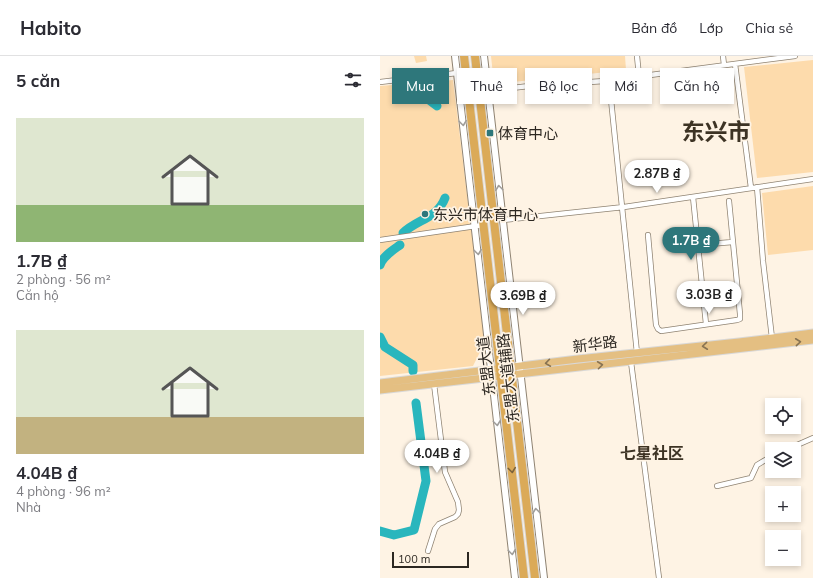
<!DOCTYPE html>
<html lang="vi">
<meta charset="utf-8">
<style>
body{margin:0;font-family:Mulish,"Noto Sans SC",sans-serif;background:#f7f7f7;color:#2b2b33;height:100vh;display:flex;flex-direction:column;font-size:15px;white-space:nowrap}
*{box-sizing:border-box;margin:0}
p{font-size:13px;color:#7c7c81}
.icon{flex:none;width:22px;height:22px;fill:none;stroke:currentColor;stroke-width:2;stroke-linecap:round;stroke-linejoin:round}
.map{position:relative;flex:1;overflow:hidden}
.side{display:flex;flex-direction:column;background:#fff;width:380px}
.side>*{flex:none}
.banner{position:absolute;left:12px;top:12px;width:361px;height:36px;display:flex;gap:8px}
.tools{position:absolute;left:385px;top:342px;display:grid;gap:8px}
.tools a{display:grid;place-items:center;width:36px;height:36px;border-radius:0px;background:#fff;box-shadow:0 2px 6px #0003;font-size:20px}
.scale{position:absolute;left:12px;bottom:10px;width:77px;box-sizing:border-box;padding-left:4px;border:2px solid #2c2721;border-top:0;font-size:11px;line-height:14px;white-space:nowrap;color:#2c2721;-webkit-text-stroke:3px #fef3e4;paint-order:stroke}
.price{position:absolute;translate:-50% -34px;padding:0 9px;border-radius:14px;background:#fff;color:#222;font-size:13px;line-height:26px;filter:drop-shadow(0 1px 2px #0008)}
.price::after{content:'';position:absolute;left:50%;top:24px;width:12px;height:9px;margin-left:-6px;background:inherit;clip-path:polygon(0 0,100% 0,50% 100%)}
.price.on{background:#2e777b;color:#fff}
ul{padding:0;list-style:none}
li{display:grid;align-content:center;gap:8px;height:212px;padding:0 16px}
li span{display:grid;place-items:center;height:124px;border-radius:0px;color:#555}
li>.icon{margin-inline-start:auto}
span .icon{width:72px;height:72px;fill:#fffc;stroke-width:1}
li b{font-size:17px}
h2{display:flex;justify-content:space-between;align-items:center;height:48px;padding:0 16px;font-size:17px}
.pill{padding:0 14px;border-radius:0px;background:#fff;box-shadow:0 2px 6px #0003;font-size:14px;line-height:36px}
.pill.on{background:#2e777b;color:#fff}
header{display:flex;align-items:center;gap:24px;box-sizing:border-box;height:56px;padding:0 20px;background:#fff;border-bottom:1px solid #e1e1e2}
header strong{font-size:19px}
nav{display:flex;gap:22px;margin-inline-start:auto;font-size:14px}
main{display:flex;flex:1;min-height:0}
.map>svg:first-child{display:block}
.green{fill:#fddbac}
.lines{fill:none;stroke-linecap:round;stroke-linejoin:round}
.river{stroke:#29b6bd;stroke-width:9}
.minor-casing{stroke:#8f8372;stroke-width:6}
.tertiary-casing{stroke:#8f8372;stroke-width:8}
.primary-casing{stroke:#d9d8d7;stroke-width:9}
.trunk-casing{stroke:#d9d8d7;stroke-width:10}
.minor{stroke:#fff;stroke-width:4.5}
.tertiary{stroke:#fff;stroke-width:6}
.primary{stroke:#e4bf82;stroke-width:7}
.trunk{stroke:#dbaa58;stroke-width:8}
.oneway{stroke:#a09e9b}
.oneway2{stroke:#887352}
.oneway3{stroke:#7b623a}
.poi-dot{fill:#2e777b;stroke:#fef3e4;stroke-width:1.5}
.labels{text-anchor:middle;dominant-baseline:central;stroke-width:3.5;stroke-linejoin:round;paint-order:stroke}
.poi-label{font-size:15px;fill:#2c2721;stroke:#fef3e4;text-anchor:start}
.street-label{font-size:15px;fill:#2c2721;stroke:#fef3e4}
.neighbourhood-label{font-size:16px;font-weight:bold;fill:#3d3324;stroke:#fef3e4}
.town-label{font-size:23px;font-weight:bold;fill:#3d3324;stroke:#fef3e4}
</style>
<header>
<strong>Habito</strong>
<nav><a>Bản đồ</a><a>Lớp</a><a>Chia sẻ</a></nav>
</header>
<main>
<section class="side">
<h2>5 căn<svg class="icon" aria-label="filters" viewBox="0 0 24 24"><path d="M4 7h16M4 17h16"/><circle cx="9" cy="7" r="2"/><circle cx="15" cy="17" r="2"/></svg></h2>
<ul>
<li><span style="background:linear-gradient(#dfe7d0 70%,#8fb573 0)"><svg class="icon" aria-label="home" viewBox="0 0 24 24"><path d="M3 11l9-7 9 7M6 9v11h12V9"/></svg></span><div><b>1.7B ₫</b><p>2 phòng · 56 m²</p><p>Căn hộ</p></div></li>
<li><span style="background:linear-gradient(#dfe7d0 70%,#c2b280 0)"><svg class="icon" aria-label="home" viewBox="0 0 24 24"><path d="M3 11l9-7 9 7M6 9v11h12V9"/></svg></span><div><b>4.04B ₫</b><p>4 phòng · 96 m²</p><p>Nhà</p></div></li>
</ul>
</section>
<div class="map">
<svg width="433" height="522" viewBox="0 0 433 522">
<rect width="100%" height="100%" fill="#fef3e4"/>
<path class="green" d="M34 0H46L47 5 36 7Z
M111 0H245L246 14 114 28Z
M433 4V116L377 122 364 11Z
M73 24 105 286 93 310 0 320V30Z
M433 130V194L388 199 382 137Z"/>
<g class="lines">
<path class="river" d="M22 33C36 36 46 40 57 50
M23 177C37 163 57 163 65 142
M0 209C3 200 13 194 20 189
M0 281 5 291 33 309V315
M0 475 14 479 34 474 46 425 36 347"/>
<defs>
<path id="minor" d="M257 0 259 20
M343 0 344 9
M355 8 371 132
M229 24 257 297
M0 26 77 17
M108 35 149 30 225 25 415 0
M377 131 383 205 392 282
M313 141 326 268
M123 164 244 151 433 123
M268 179 276 269 278 273 281 275 357 264 360 263V258L349 145
M0 184 103 169
M317 189 353 186
M251 306 279 522
M408 393 433 382
M337 430 371 422 377 409 392 400
M48 495 55 473 59 468 75 461 78 458 79 454 78 446 65 416 54 328"/>
<path id="tertiary" d="M75 0 135 522
M104 0 164 522"/>
<path id="primary" d="M0 327 198 303 359 286 433 277
M0 334 433 284"/>
<path id="trunk" d="M84 0 144 522
M95 0 155 522"/>
</defs>
<use href="#minor" class="minor-casing"/>
<use href="#tertiary" class="tertiary-casing"/>
<use href="#primary" class="primary-casing"/>
<use href="#trunk" class="trunk-casing"/>
<use href="#minor" class="minor"/>
<use href="#tertiary" class="tertiary"/>
<use href="#primary" class="primary"/>
<use href="#trunk" class="trunk"/>
</g>
<defs><path id="oneway-chevron" d="M-2-3.5L2.5 0L-2 3.5" fill="none" stroke-width="1.6" stroke-linecap="round" stroke-linejoin="round"/></defs>
<g class="oneway">
<use href="#oneway-chevron" transform="translate(83 67) rotate(83)"/>
<use href="#oneway-chevron" transform="translate(119 132) rotate(-97)"/>
<use href="#oneway-chevron" transform="translate(98 196) rotate(83)"/>
<use href="#oneway-chevron" transform="translate(117 367) rotate(83)"/>
<use href="#oneway-chevron" transform="translate(156 455) rotate(-97)"/>
<use href="#oneway-chevron" transform="translate(132 496) rotate(83)"/>
</g>
<g class="oneway2">
<use href="#oneway-chevron" transform="translate(418 286) rotate(-6)"/>
<use href="#oneway-chevron" transform="translate(325 290) rotate(174)"/>
<use href="#oneway-chevron" transform="translate(168 307) rotate(172)"/>
<use href="#oneway-chevron" transform="translate(220 309) rotate(-7)"/>
</g>
<use class="oneway3" href="#oneway-chevron" transform="translate(132 414) rotate(83)"/>
<g class="poi-dot">
<rect x="106" y="73" width="8" height="8" rx="2"/>
<circle cx="45" cy="158" r="4"/>
</g>
<g class="labels">
<g class="poi-label">
<text x="118" y="77">体育中心</text>
<text x="53" y="158">东兴市体育中心</text>
</g>
<g class="street-label">
<text transform="translate(215 288) rotate(-7)">新华路</text>
<text transform="translate(106 310) rotate(-97)">东盟大道</text>
<text transform="translate(128 322) rotate(-97)">东盟大道辅路</text>
</g>
<g class="neighbourhood-label">
<text x="272" y="397">七星社区</text>
</g>
<g class="town-label">
<text x="336" y="75">东兴市</text>
</g>
</g>
</svg>
<div class="tools">
<a><svg class="icon" aria-label="locate" viewBox="0 0 24 24"><circle cx="12" cy="12" r="6"/><path d="M12 2v4M12 18v4M2 12h4M18 12h4"/></svg></a>
<a><svg class="icon" aria-label="layers" viewBox="0 0 24 24"><path d="M12 4l9 5-9 5-9-5zM3 14l9 5 9-5"/></svg></a>
<a>+</a>
<a>−</a>
</div>
<div class="scale">100 m</div>
<b class="price" style="left:277px;top:138px">2.87B ₫</b>
<b class="price on" style="left:311px;top:205px">1.7B ₫</b>
<b class="price" style="left:329px;top:259px">3.03B ₫</b>
<b class="price" style="left:143px;top:260px">3.69B ₫</b>
<b class="price" style="left:57px;top:418px">4.04B ₫</b>
<div class="banner">
<a class="pill on">Mua</a>
<a class="pill">Thuê</a>
<a class="pill">Bộ lọc</a>
<a class="pill">Mới</a>
<a class="pill">Căn hộ</a>
</div>
</div>
</main>
